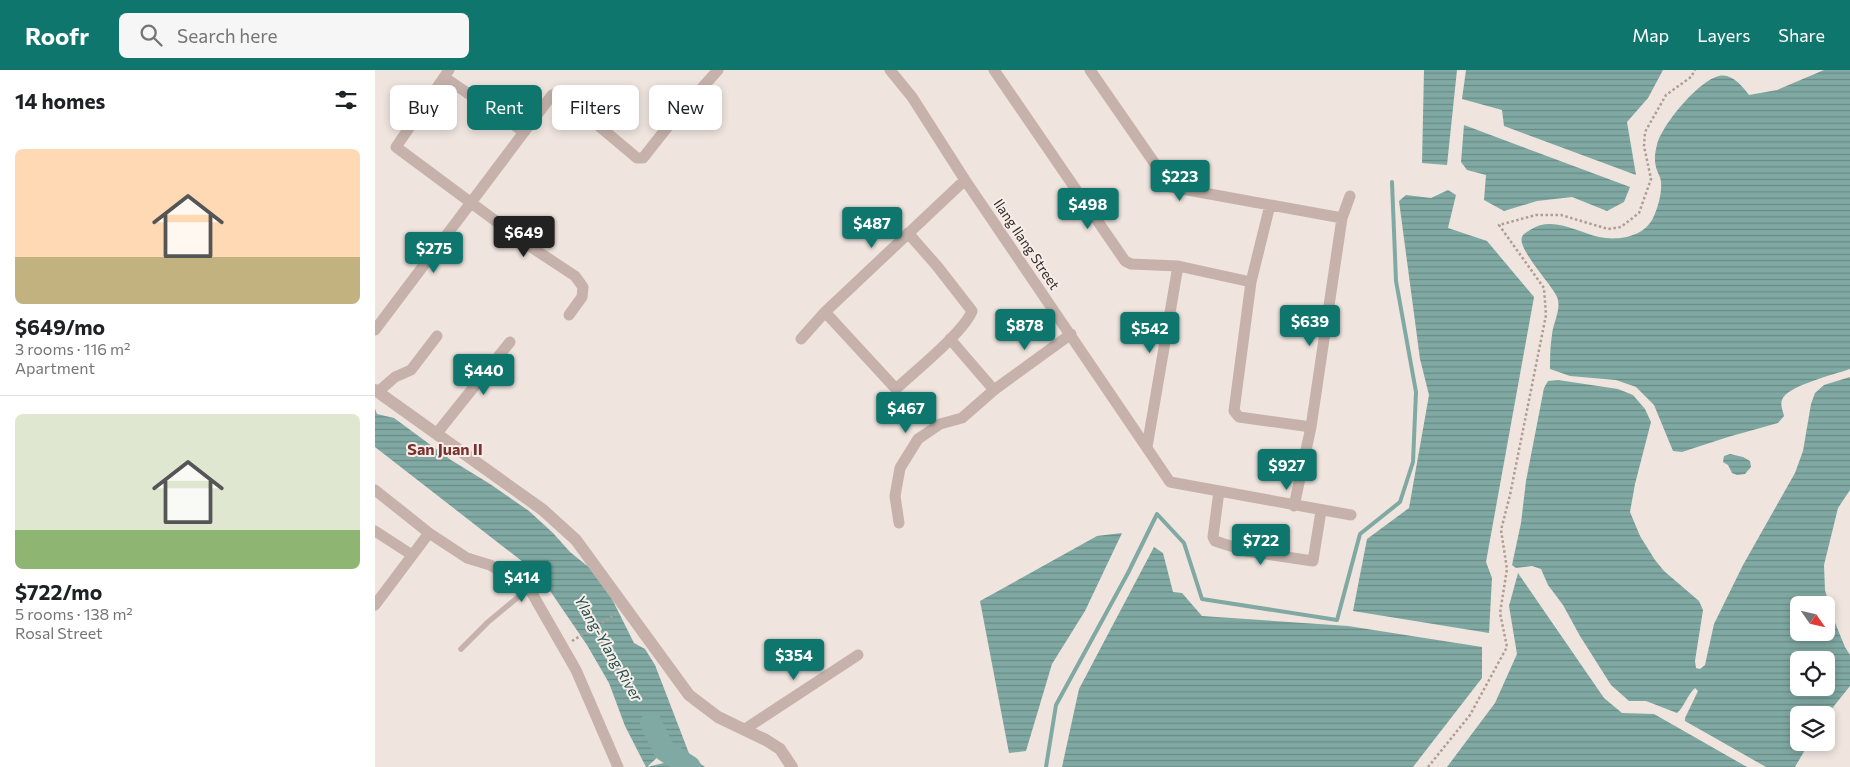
<!DOCTYPE html>
<meta charset="utf-8">
<style>
body{margin:0;font-family:Commissioner,sans-serif;background:#f6f6f6;color:#202124;height:100vh;display:flex;flex-direction:column;font-size:19px;white-space:nowrap}
*{box-sizing:border-box;margin:0}
p{font-size:16px;color:#757577}
.icon{flex:none;width:28px;height:28px;fill:none;stroke:currentColor;stroke-width:2;stroke-linecap:round;stroke-linejoin:round}
.map{position:relative;flex:1;overflow:hidden}
.side{display:flex;flex-direction:column;background:#fff;width:375px}
.side>*{flex:none}
.banner{position:absolute;left:15px;top:15px;width:475px;height:45px;display:flex;gap:10px}
.needle{width:32px;rotate:124deg}
.buttons{position:absolute;left:1415px;top:526px;display:grid;gap:10px}
.buttons a{display:grid;place-items:center;width:45px;height:45px;border-radius:8px;background:#fff;box-shadow:0 2px 8px #0003;font-size:25px}
.price{position:absolute;translate:-50% -42px;padding:0 11px;border-radius:5px;background:#0f766e;color:#fff;font-size:16px;line-height:32px;filter:drop-shadow(0 1px 2px #0008)}
.price::after{content:'';position:absolute;left:50%;top:30px;width:15px;height:11px;margin-left:-8px;background:inherit;clip-path:polygon(0 0,100% 0,50% 100%)}
.price.current{background:#222;color:#fff}
ul{padding:0;list-style:none}
li{display:grid;align-content:center;gap:10px;height:265px;padding:0 15px}
li+li{border-top:1px solid #e0e0e0}
li span{display:grid;place-items:center;height:155px;border-radius:8px;color:#555}
li>.icon{margin-inline-start:auto}
span .icon{width:90px;height:90px;fill:#fffc;stroke-width:1}
li b{font-size:21px}
h2{display:flex;justify-content:space-between;align-items:center;height:60px;padding:0 15px;font-size:21px}
.tag{padding:0 18px;border-radius:8px;background:#fff;box-shadow:0 2px 8px #0003;font-size:18px;line-height:45px}
.tag.current{background:#0f766e;color:#fff}
header{display:flex;align-items:center;gap:30px;box-sizing:border-box;height:70px;padding:0 25px;background:#0f766e;color:#fff}
header strong{font-size:24px}
nav{display:flex;gap:28px;margin-inline-start:auto;font-size:18px}
.search{width:350px;height:45px;background:#f6f6f6;display:flex;align-items:center;gap:12px;box-sizing:border-box;padding:0 18px;border-radius:8px;color:#757577;font-size:19px}
main{display:flex;flex:1;min-height:0}
.map>svg:first-child{display:block}
.water{fill:url(#water-rules);fill-rule:evenodd}
.lines{fill:none;stroke-linecap:round;stroke-linejoin:round}
.stream{stroke:#80a9a3;stroke-width:4}
.river{stroke:#80a9a3;stroke-width:22}
.path{stroke:#b19c95;stroke-width:2.5;stroke-dasharray:2.5 2.5;stroke-linecap:butt}
.service{stroke:#c6b2ab;stroke-width:5.5}
.minor{stroke:#c6b2ab;stroke-width:11}
.tertiary{stroke:#c6b2ab;stroke-width:12}
.labels{text-anchor:middle;dominant-baseline:central;stroke-width:4;stroke-linejoin:round;paint-order:stroke}
.street-label{font-size:14px;fill:#352b29;stroke:#f7eeea}
.water-label{font-size:15px;font-style:italic;fill:#24514c;stroke:#f7eeea}
.quarter-label{font-size:16px;font-weight:bold;fill:#7a302c;stroke:#f7eeea}
</style>
<header>
<strong>Roofr</strong>
<div class="search"><svg class="icon" aria-label="search" viewBox="0 0 24 24"><circle cx="10" cy="10" r="6"/><path d="M15 15l6 6"/></svg>Search here</div>
<nav><a>Map</a><a>Layers</a><a>Share</a></nav>
</header>
<main>
<section class="side">
<h2>14 homes<svg class="icon" aria-label="filters" viewBox="0 0 24 24"><path d="M4 7h16M4 17h16"/><circle cx="9" cy="7" r="2"/><circle cx="15" cy="17" r="2"/></svg></h2>
<ul>
<li><span style="background:linear-gradient(#ffd9b3 70%,#c2b280 0)"><svg class="icon" aria-label="home" viewBox="0 0 24 24"><path d="M3 11l9-7 9 7M6 9v11h12V9"/></svg></span><div><b>$649/mo</b><p>3 rooms · 116 m²</p><p>Apartment</p></div></li>
<li><span style="background:linear-gradient(#dfe7d0 75%,#8fb573 0)"><svg class="icon" aria-label="home" viewBox="0 0 24 24"><path d="M3 11l9-7 9 7M6 9v11h12V9"/></svg></span><div><b>$722/mo</b><p>5 rooms · 138 m²</p><p>Rosal Street</p></div></li>
</ul>
</section>
<div class="map">
<svg width="1475" height="697" viewBox="0 0 1475 697">
<defs>
<pattern id="water-rules" width="6" height="5" patternUnits="userSpaceOnUse" patternTransform="scale(1.25)"><rect width="6" height="5" fill="#80a9a3"/><path d="M0 2.5h6" fill="none" stroke="#6a8a85"/></pattern>
</defs>
<rect width="100%" height="100%" fill="#efe4de"/>
<path class="water" d="M1049 0H1082L1072 95 1047 93Z
M1091 0H1288L1273 28 1252 52 1261 105 1129 56 1127 40 1087 29Z
M1449 0H1475V299C1461 304 1411 316 1407 330 1405 335 1408 341 1409 346L1403 353 1353 367 1307 382 1298 381 1279 335 1261 317 1241 310 1195 306 1175 299C1175 288 1175 277 1177 265 1178 252 1188 237 1181 225 1175 213 1142 178 1147 167 1148 164 1152 162 1155 160 1177 145 1202 162 1224 167 1243 171 1269 167 1278 148 1283 138 1287 123 1286 112 1286 107 1282 102 1281 97 1279 90 1280 82 1282 75 1286 56 1324 10 1344 6 1357 3 1367 16 1374 25L1402 20Z
M1089 55 1255 117 1249 132 1232 141 1197 127 1162 131 1129 141 1109 130 1111 105 1092 100 1086 92Z
M1073 120 1081 125 1073 158 1112 171 1159 227 1111 492 1117 508 1114 563 978 541 992 469 1034 438 1054 325 1045 289 1024 131 1031 125 1056 128Z
M1475 307V420L1463 438 1449 495 1450 520 1458 548 1470 577 1475 585V616L1451 646 1424 645V672L1434 673 1420 697H1391L1310 651V648L1323 621 1320 618C1312 625 1310 636 1302 643L1271 631H1254L1236 615 1205 566 1188 535 1173 515 1166 499 1157 496 1141 498 1137 495 1146 453 1151 411 1169 318 1173 311 1183 310 1243 319 1258 325 1270 339 1276 352 1260 414 1255 442 1265 466 1280 490 1289 501 1324 531 1328 540 1320 591 1321 598 1325 599 1330 595 1339 554 1368 495 1420 403 1428 381 1436 334 1440 323 1449 315ZM1424 535H1451V562H1424ZM1424 590H1451V618H1424Z
M0 339 2 344 19 348 76 390 115 414 154 441 178 463 195 482 221 503 237 529 259 573 270 579 280 595 315 686 330 697H271L250 656 234 613 212 575 169 512 148 492 0 377ZM289 681 314 686V687L272 697Z
M1355 384 1368 387 1375 391 1376 397 1370 404 1362 405 1357 403 1353 395 1348 392 1349 386Z
M747 463 710 541 677 594 651 681 634 683 605 531 722 466Z
M779 477 788 483 798 522 807 523 827 546 973 556 1107 577V608L1038 697H687L704 619Z
M1143 503 1229 628 1247 643 1279 644 1372 697H1072L1120 633 1142 584 1134 536Z"/>
<g class="lines">
<path class="stream" d="M671 697 681 635 753 503 782 444 809 473 827 529 962 550 985 464 1025 432 1038 392 1041 322 1021 211 1017 112"/>
<path class="river" d="M276 653 289 680 315 697"/>
<path class="path" d="M197 571 241 544
M1053 697 1095 645 1132 577 1125 543 1132 499 1126 460 1135 425 1171 245 1169 218 1124 155 1161 145H1186L1233 159 1246 157 1264 143 1276 109 1269 76 1270 62 1291 25 1316 7 1320 0"/>
<path class="service" d="M86 579 113 552 154 518"/>
<path class="minor" d="M74 0 21 77 153 175 200 206 208 217 207 227 194 245
M515 0 537 27 590 110 795 412 976 445
M619 0 750 191 756 194 803 196 876 212
M715 0 796 117 967 148
M69 7 149 62
M895 135 876 212 859 341 864 347 936 357
M450 242 521 319C539 302 589 262 597 241L562 196 533 163
M0 260 177 25 183 23 187 25 262 88H268L298 50 343 0
M426 269 450 242 590 110
M575 269 619 320
M3 322 20 307 36 300 62 266
M62 363 135 272
M772 377 803 196
M0 420 54 463 92 488 115 495 154 518 201 600 243 697
M844 421 838 467 840 471 871 481 938 491 946 441
M919 436 936 357 967 148 975 126
M524 453 520 426 525 398 543 369 565 354 587 348 619 320 696 264
M0 461 37 485
M0 535 54 463
M370 659 483 585"/>
<path class="tertiary" d="M0 320 168 440 201 470 314 625 343 647 391 670 405 679 417 697"/>
</g>
<g class="labels">
<g class="street-label">
<text transform="translate(652 174) rotate(56)">Ilang Ilang Street</text>
</g>
<g class="water-label">
<text transform="translate(234 578) rotate(60)">Ylang-Ylang River</text>
</g>
<g class="quarter-label">
<text x="70" y="378">San Juan II</text>
</g>
</g>
</svg>
<div class="buttons">
<a><svg class="needle" viewBox="-14 -14 28 28"><path d="M0-13l5 13h-10z" fill="#e53935"/><path d="M0 13l5-13h-10z" fill="#757577"/></svg></a>
<a><svg class="icon" aria-label="locate" viewBox="0 0 24 24"><circle cx="12" cy="12" r="6"/><path d="M12 2v4M12 18v4M2 12h4M18 12h4"/></svg></a>
<a><svg class="icon" aria-label="layers" viewBox="0 0 24 24"><path d="M12 4l9 5-9 5-9-5zM3 14l9 5 9-5"/></svg></a>
</div>
<b class="price" style="left:805px;top:132px">$223</b>
<b class="price" style="left:713px;top:160px">$498</b>
<b class="price" style="left:497px;top:179px">$487</b>
<b class="price current" style="left:149px;top:188px">$649</b>
<b class="price" style="left:59px;top:204px">$275</b>
<b class="price" style="left:935px;top:277px">$639</b>
<b class="price" style="left:650px;top:281px">$878</b>
<b class="price" style="left:775px;top:284px">$542</b>
<b class="price" style="left:109px;top:326px">$440</b>
<b class="price" style="left:531px;top:364px">$467</b>
<b class="price" style="left:912px;top:421px">$927</b>
<b class="price" style="left:886px;top:496px">$722</b>
<b class="price" style="left:147px;top:533px">$414</b>
<b class="price" style="left:419px;top:611px">$354</b>
<div class="banner">
<a class="tag">Buy</a>
<a class="tag current">Rent</a>
<a class="tag">Filters</a>
<a class="tag">New</a>
</div>
</div>
</main>
